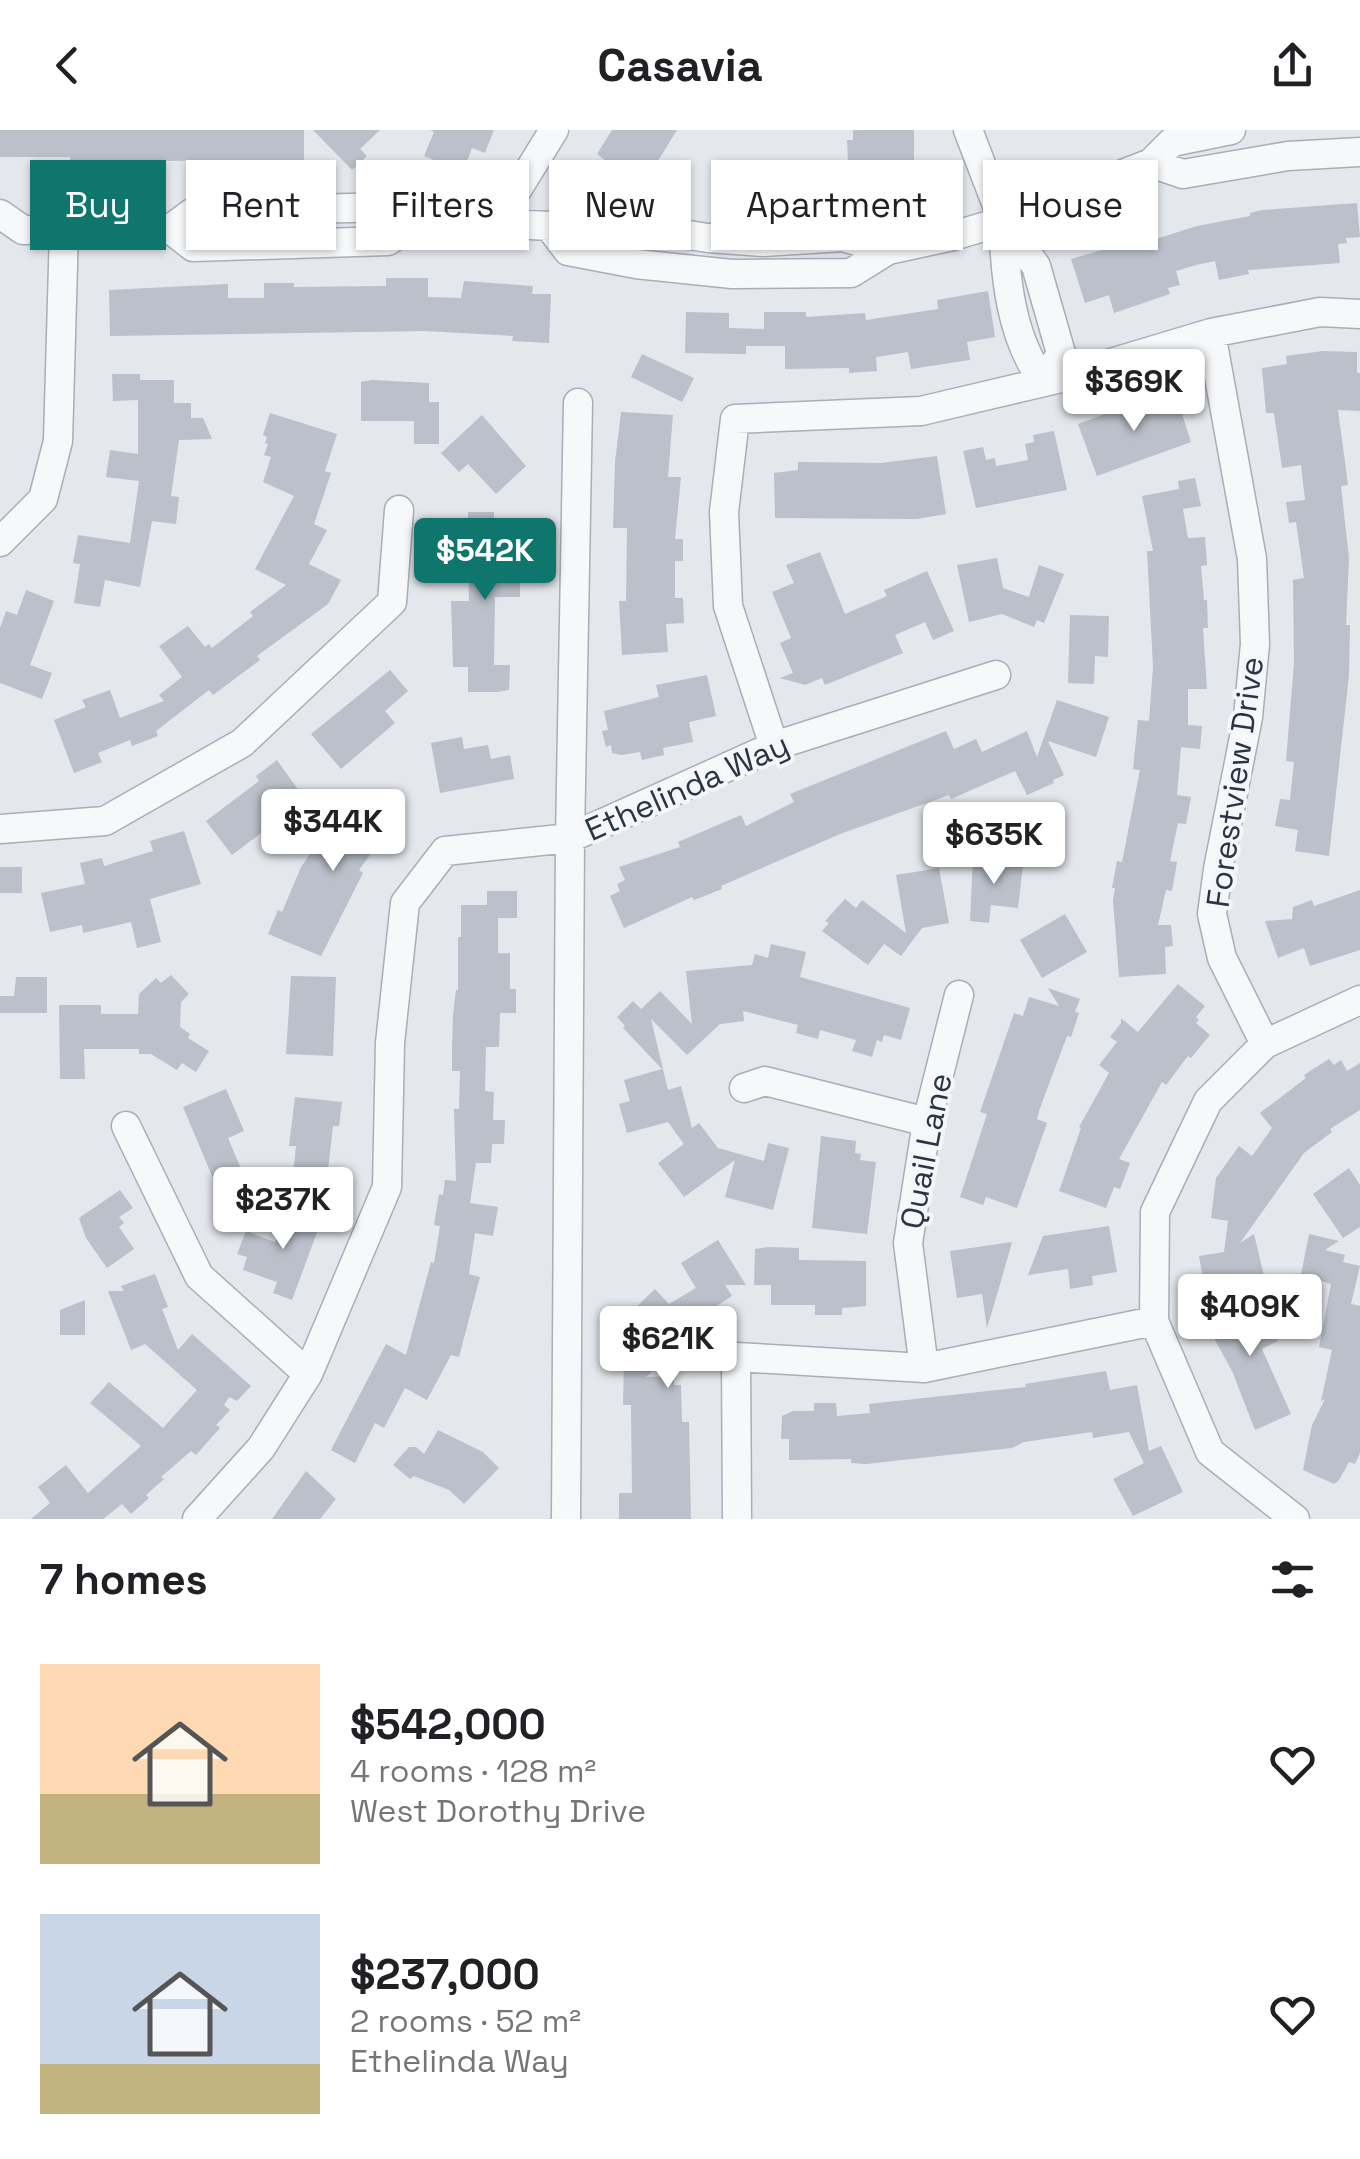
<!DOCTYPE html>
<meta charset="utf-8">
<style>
body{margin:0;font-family:"Space Grotesk",sans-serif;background:#f2f2f2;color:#202124;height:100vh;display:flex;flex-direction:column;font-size:38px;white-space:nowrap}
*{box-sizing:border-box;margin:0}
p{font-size:32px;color:#757577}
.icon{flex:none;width:55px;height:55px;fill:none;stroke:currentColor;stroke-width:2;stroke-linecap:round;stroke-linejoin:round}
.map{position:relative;height:1389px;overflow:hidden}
.sheet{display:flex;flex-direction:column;background:#fff;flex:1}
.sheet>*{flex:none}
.top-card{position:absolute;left:30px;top:30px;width:1300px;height:90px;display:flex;gap:20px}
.price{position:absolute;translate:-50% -85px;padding:0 22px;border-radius:10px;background:#fff;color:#222;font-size:32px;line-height:65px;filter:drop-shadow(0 2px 5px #0008)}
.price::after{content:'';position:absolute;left:50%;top:60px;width:30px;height:22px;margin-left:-15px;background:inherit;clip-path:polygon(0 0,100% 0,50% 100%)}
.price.current{background:#0f766e;color:#fff}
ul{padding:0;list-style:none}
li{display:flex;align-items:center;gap:30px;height:250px;padding:0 40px}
li span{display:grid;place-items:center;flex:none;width:280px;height:200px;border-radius:0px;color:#555}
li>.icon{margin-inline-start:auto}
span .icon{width:120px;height:120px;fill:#fffc;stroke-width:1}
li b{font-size:42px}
h2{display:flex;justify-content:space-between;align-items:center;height:120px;padding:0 40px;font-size:42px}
.pill{padding:0 35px;border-radius:0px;background:#fff;box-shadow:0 2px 8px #0004;font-size:35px;line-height:90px}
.pill.current{background:#0f766e;color:#fff}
header{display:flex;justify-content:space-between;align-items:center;height:130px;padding:0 40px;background:#fff;font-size:45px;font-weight:700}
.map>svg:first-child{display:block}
.building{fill:#bbc0ca}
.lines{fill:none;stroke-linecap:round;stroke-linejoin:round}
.minor-casing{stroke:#a9aeb7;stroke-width:31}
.minor{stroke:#f7f8fa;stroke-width:28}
.labels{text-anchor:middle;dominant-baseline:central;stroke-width:8;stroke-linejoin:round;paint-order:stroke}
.street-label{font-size:32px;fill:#2b3445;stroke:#f4f6f9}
</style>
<header><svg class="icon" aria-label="back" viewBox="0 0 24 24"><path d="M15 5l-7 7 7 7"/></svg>Casavia<svg class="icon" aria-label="share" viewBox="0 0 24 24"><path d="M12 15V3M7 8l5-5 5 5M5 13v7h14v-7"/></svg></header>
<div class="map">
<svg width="1360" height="1389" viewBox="0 0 1360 1389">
<rect width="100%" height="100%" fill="#e4e7ec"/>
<path class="building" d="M0 0H304V35H253V30L70 32V27H0Z
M313 0H380L360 19 367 26 352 40Z
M430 0H494L485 23 472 18 463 42 424 26 434 2Z
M612 0H677L640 60 632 67 603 49 612 36 597 24Z
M853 0H914V49L849 52 847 10H853Z
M1357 73 1360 107 1346 108 1347 113 1338 114 1340 133 1248 140 1249 144 1219 150 1215 131 1196 135 1176 141 1180 155 1168 158 1170 164 1114 183 1109 165 1085 173 1071 129 1119 115 1121 120 1197 96 1250 86V83L1262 80Z
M386 148H428V167L461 168 464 151 533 156 532 164H551L549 213 512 211 513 206 425 201 110 206 109 160 228 154V168H264V153H294V157L386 156Z
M988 161 995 207 967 212 970 230 911 239 908 222 876 227 877 241 849 243V238L785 239V216H746V224L685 223 686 182 729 183V198L764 199V182H806V187L865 183 866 190 938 179 937 170Z
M1323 221 1357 222V243H1360V281L1338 280 1348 355 1341 356 1349 429 1346 495H1350L1349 545 1329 726 1295 721 1298 700 1275 696 1280 669 1290 670 1294 632 1286 631 1294 533 1293 450 1304 448 1296 392 1289 393 1286 372 1305 370 1301 335 1282 338 1274 283H1266L1262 238 1287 234 1286 226Z
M642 224 694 248 682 272 631 247Z
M112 244H140V250H174V273H191V288H203L212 309 179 310 171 366 179 367 176 394 152 391 140 457 105 450 100 477 74 473 80 434 73 433 78 405 130 413 139 351 106 347 110 320 138 324V270L113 271Z
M372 250 429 253V272H439V314H414V291H361V252Z
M1149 268 1152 275 1168 269 1178 271 1191 312 1097 346 1078 294Z
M621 282 673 285 668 347H681L675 409H683V431H675V468H683L684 493 666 494 668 522 622 525 619 471H626L627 398H613L615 332Z
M270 283 337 304 325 341 331 343 314 394 327 400 309 434 341 450 328 474 257 526 260 530 213 565 209 560 156 601 158 606 132 616 130 610 98 623 102 632 74 643 54 590 86 577 82 570 110 560 120 588 164 571 159 565 182 547 159 516 188 496 205 517 209 514 212 518 253 486 250 482 286 455 255 439 294 366 263 352 271 327 264 325 268 314 265 313 267 307 263 305Z
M482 285 526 336 496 364 468 334 459 342 441 323Z
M1054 301 1067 360 976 378 963 321 983 317 986 330 995 328 996 336 1028 330 1025 314 1034 312 1033 305Z
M937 326 946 384 917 389 775 388 774 343 798 340V332L881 333Z
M1195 348 1201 376 1183 379 1188 408 1205 407 1207 435 1201 436 1204 470H1207L1208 498H1203L1207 559H1188V595L1202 596 1200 619 1181 617 1177 665 1191 667 1186 694 1178 693 1170 731 1177 732 1172 761 1166 760 1158 795H1171L1173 816 1165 817 1166 844 1119 847 1113 771 1115 758H1112L1117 731 1122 732 1140 640 1133 639 1138 590 1149 591 1153 537 1147 421H1153L1142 366 1179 359 1178 351Z
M468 382H494V405H520V467H495L494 535H510L509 560 497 562H468V537H453L451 471H469Z
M820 422 845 484 887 466 884 460 927 441 954 501 933 510 925 492 895 505 903 523 825 555 822 548 805 555 780 548 793 543 780 513 791 508 772 462 794 453 786 435Z
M997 428 1003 458 1029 467 1039 435 1064 444 1044 493 1037 490 1034 497 1002 484 969 492 957 435Z
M26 460 54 471 30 535 52 543 42 569 0 553V498L6 481 17 485Z
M1070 485 1109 486 1108 527 1095 526 1094 554 1068 553Z
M390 540 408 561 385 581 395 593 341 639 311 604Z
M707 545 716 586 689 592 693 612 663 618 664 625 642 630 640 622 621 625 612 623 611 615 606 617 602 601 608 600 604 581 659 567 656 555Z
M1057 570 1109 587 1096 627 1048 611 1064 645 1053 650 1054 653 1027 665 1015 641 951 669 949 665 840 704 721 756 722 759 694 770 692 767 624 798 610 766 620 761 617 754 625 750 619 737 680 717 678 712 741 685 746 696 794 672 790 664 946 601 954 619 976 609 982 622 1027 601 1037 627Z
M462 607 464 619 488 615 491 629 510 625 514 649 440 663 431 613Z
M277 630 302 665 260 696 264 701 232 725 206 691 259 651 256 646Z
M381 663 406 681 388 707 385 704 359 740 363 743 321 826 268 804 278 780 282 782 301 737 350 668 368 681Z
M184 701 201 754 150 769 161 812 137 818 131 792 83 803 82 795 50 802 41 763 85 754 80 733 102 728 104 736 153 721 150 711Z
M973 727 1023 734 1018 778 991 775 989 793 970 791Z
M0 737H22V763H0Z
M939 738 949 793 922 798 901 826 884 814 868 835 822 801 829 793 825 791 845 769 856 778 862 770 906 803 896 745Z
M1360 760V820L1310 836 1304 818 1278 828 1265 791 1292 789 1293 777 1312 770 1314 776Z
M487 761H517V788H498V823H510V859H516V883H500L499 917H486L485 961 494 962 493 990H505L504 1014H492L491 1033H476L470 1073 498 1077 493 1106 475 1103 469 1144 480 1147 459 1227 451 1225 427 1270 405 1258 384 1298 375 1293 355 1333 331 1320 386 1214 406 1225 431 1132 434 1133 440 1096 434 1095 439 1064 443 1065 445 1050 456 1051 454 979H459L460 941H452V919L453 885 456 860H458V807H461V775H487Z
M1065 784 1087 822 1042 848 1020 810Z
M771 814 806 822 800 847 910 878 901 910 884 905 882 912 877 910 872 927 852 921 856 910 820 900 818 909 796 903 798 895 743 881 744 891 720 894 687 925 651 889 668 960 681 956 692 998 699 993 718 1018 764 1031 768 1013 789 1018 773 1080 725 1067 735 1030 684 1067 658 1033 684 1014 668 992 627 1003 619 974 630 971 624 950 662 939 623 898 625 896 617 887 633 871 641 879 660 861 692 894 686 841 752 835 755 824 768 828Z
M171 845 189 864 181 872 180 897 190 904 188 908 209 921 196 942 182 933 177 940 151 924H139V919H84L85 949H60L59 875H101V884H138L139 864 156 848 161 853Z
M291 846 336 847 333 926 286 924Z
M16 847H47V883H0V866H14Z
M1178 854 1205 876 1196 887 1199 890 1196 893 1210 905 1191 928 1188 926 1166 955 1162 952 1119 1029 1130 1033 1120 1059 1114 1057 1106 1078 1059 1061 1081 998 1079 997 1109 943 1099 935 1117 912 1110 907 1121 893V888L1138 902Z
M1048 858 1080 869 1075 882 1079 883 1071 907 1067 906 1040 978 1037 989 1047 993 1017 1078 986 1067 983 1075 960 1067 987 984 980 982 1014 883 1023 886 1029 867 1059 876Z
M1329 929 1334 935 1341 930 1347 941 1360 933V980L1330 999 1332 1002 1304 1023 1240 1113 1254 1104 1265 1150 1205 1160 1199 1126 1224 1122 1228 1091 1211 1088 1216 1048 1239 1016 1252 1026 1272 998 1260 983 1306 948 1304 945Z
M226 959 244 1001 228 1008 242 1041 215 1053 183 977Z
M295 967 342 972 339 996H333L326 1058 292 1052 296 1016H289Z
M821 1006 856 1011 855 1023 861 1024 860 1030 876 1032 867 1104 812 1098Z
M1349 1038 1360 1055V1097L1343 1108 1313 1064Z
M120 1060 133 1078 119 1087 124 1093 119 1097 134 1119 107 1138 86 1108 79 1088Z
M297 1077 323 1086 292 1170 273 1163 277 1152 243 1140 247 1127 237 1124 246 1101 275 1112 285 1086 293 1089Z
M1109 1096 1117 1142 1092 1146 1093 1155 1070 1159 1068 1139 1028 1145 1043 1106Z
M1309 1104 1339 1111 1325 1120 1345 1125 1343 1132 1360 1136 1351 1174 1360 1176V1323L1355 1334 1349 1332 1339 1350 1334 1354 1303 1340 1312 1295 1325 1269 1321 1271 1332 1220 1319 1217 1331 1154 1301 1145Z
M718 1110 746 1155H725L732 1166 695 1190 702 1197 646 1247 674 1246V1255H681L682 1292H689L691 1389H619V1363H632L631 1275H623L624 1231 664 1230 625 1188 655 1159 669 1174 696 1158 681 1133Z
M1012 1112 999 1158 987 1198 982 1164 957 1168 950 1121Z
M768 1117 799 1118V1130L866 1131V1176L842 1178V1185H815V1175H771V1155H754L755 1119Z
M155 1144 168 1177 162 1179 178 1220 192 1204 251 1256 237 1271 229 1267 224 1275 230 1280 216 1295 220 1298 196 1325 191 1321 161 1347 164 1349 146 1365 149 1368 131 1384 122 1374 103 1389H31L50 1373 38 1357 66 1335 88 1363 141 1316 90 1273 109 1252 163 1298 197 1260 145 1214 131 1220 108 1161H124L121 1156Z
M1253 1164 1278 1211 1262 1219 1291 1284 1255 1300 1232 1241 1204 1190Z
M85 1170V1205H60V1180Z
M1106 1241 1110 1260 1137 1255 1149 1321 1161 1316 1183 1362 1133 1386 1113 1349 1144 1333 1129 1302 1093 1308 1092 1302 1024 1312 1012 1318 866 1334 851 1333V1329L789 1330V1309H781L782 1286 793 1281H814V1273H836L837 1286 870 1283 869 1274 1026 1257 1025 1254Z
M438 1300 483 1322 499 1338 464 1374 449 1360 414 1346 410 1349 393 1335 409 1317H416L424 1324Z
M306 1341 336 1369 320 1389H272Z"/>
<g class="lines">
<defs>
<path id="minor" d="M968 0 1003 91 1036 136 1061 223 1044 252C1010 208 1005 145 1003 91
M1151 33 1183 44 1288 26 1360 22
M0 84 23 100 170 99 193 117 388 111 420 89
M498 91 554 0
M549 96 568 121 636 134 732 144 851 143 888 120 953 106 1003 91 1151 33 1172 12 1231 0
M170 99 193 82 388 77 420 89 549 96 578 88 708 108 763 112 843 107 888 120
M1211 203 1252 429 1255 514 1248 587 1218 739 1212 784 1222 828 1265 914
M0 412 43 369 58 311 64 100
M774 616 728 476 724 382 735 289 921 281 1061 248 1211 203 1320 182 1360 184
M0 699 105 691 242 613 392 472 399 380
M744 958 765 951 927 992
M126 996 199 1146 308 1244
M924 1238 908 1113 927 992 959 865
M197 1389 261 1318 308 1244 387 1057 390 913 405 773 445 721 570 708 774 616 996 545
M566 1389 570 708 578 273
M737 1389 736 1227 924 1238 1154 1191
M1295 1389 1210 1322 1154 1191 1155 1082 1208 971 1265 914 1360 870"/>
</defs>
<use href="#minor" class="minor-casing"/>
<use href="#minor" class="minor"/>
</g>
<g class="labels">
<g class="street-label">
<text transform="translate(1235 652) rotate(-82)">Forestview Drive</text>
<text transform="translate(687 657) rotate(-24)">Ethelinda Way</text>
<text transform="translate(926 1021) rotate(-79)">Quail Lane</text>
</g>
</g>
</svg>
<b class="price" style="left:1134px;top:304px">$369K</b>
<b class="price current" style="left:485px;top:473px">$542K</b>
<b class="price" style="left:333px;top:744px">$344K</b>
<b class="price" style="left:994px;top:757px">$635K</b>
<b class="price" style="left:283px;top:1122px">$237K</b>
<b class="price" style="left:1250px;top:1229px">$409K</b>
<b class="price" style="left:668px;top:1261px">$621K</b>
<div class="top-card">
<a class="pill current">Buy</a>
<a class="pill">Rent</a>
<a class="pill">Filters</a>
<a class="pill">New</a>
<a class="pill">Apartment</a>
<a class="pill">House</a>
</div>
</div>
<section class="sheet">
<h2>7 homes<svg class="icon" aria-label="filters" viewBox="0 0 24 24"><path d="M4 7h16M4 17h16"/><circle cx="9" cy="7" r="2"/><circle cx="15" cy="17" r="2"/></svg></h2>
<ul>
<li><span style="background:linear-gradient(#ffd9b3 65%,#c2b280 0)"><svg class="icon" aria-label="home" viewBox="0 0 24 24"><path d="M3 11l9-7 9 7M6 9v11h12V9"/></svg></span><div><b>$542,000</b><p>4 rooms · 128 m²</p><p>West Dorothy Drive</p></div><svg class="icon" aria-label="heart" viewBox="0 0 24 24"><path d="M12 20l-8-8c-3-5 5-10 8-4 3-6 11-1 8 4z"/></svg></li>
<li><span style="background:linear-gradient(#c9d6e8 75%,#c2b280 0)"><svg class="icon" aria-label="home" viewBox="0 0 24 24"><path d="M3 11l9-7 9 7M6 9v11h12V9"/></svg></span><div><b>$237,000</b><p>2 rooms · 52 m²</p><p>Ethelinda Way</p></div><svg class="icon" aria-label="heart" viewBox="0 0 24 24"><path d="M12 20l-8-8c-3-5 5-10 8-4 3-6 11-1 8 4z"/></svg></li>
</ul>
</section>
